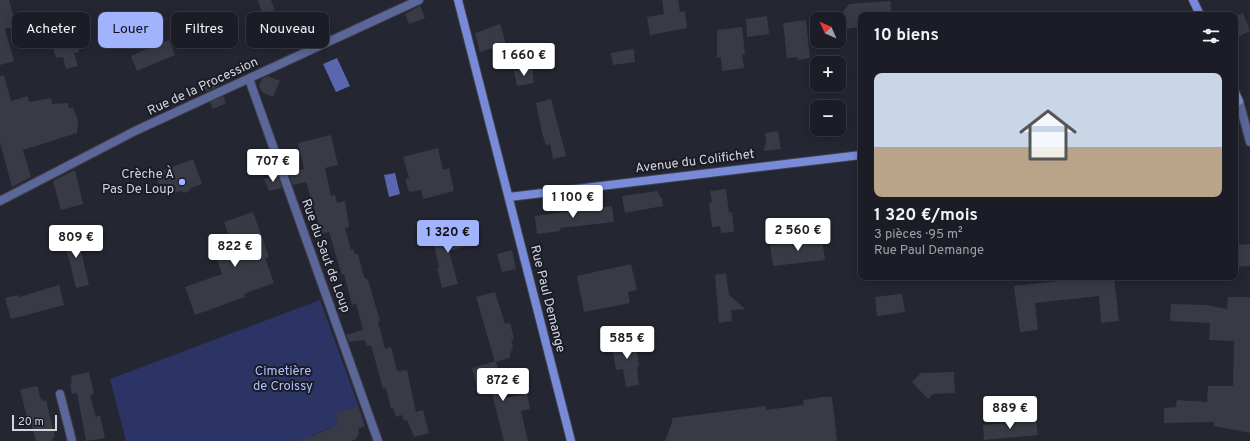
<!DOCTYPE html>
<html lang="fr">
<meta charset="utf-8">
<style>
body{margin:0;font-family:Overpass,sans-serif;background:#24252d;color:#f1f3f6;height:100vh;display:flex;flex-direction:column;font-size:15px;white-space:nowrap}
*{box-sizing:border-box;margin:0}
p{font-size:13px;color:#a0a1a7}
.icon{flex:none;width:22px;height:22px;fill:none;stroke:currentColor;stroke-width:2;stroke-linecap:round;stroke-linejoin:round}
.map{position:relative;flex:1;overflow:hidden}
.panel{position:absolute;left:858px;top:12px;width:380px;height:268px;display:flex;flex-direction:column;background:#1b1c25;border-radius:8px;box-shadow:0 2px 10px #0003,0 0 0 1px #393a42}
.panel>*{flex:none}
.guide{position:absolute;left:12px;top:12px;width:380px;height:36px;display:flex;gap:8px}
.needle{width:26px;rotate:315deg}
.buttons{position:absolute;left:810px;top:12px;display:grid;gap:8px}
.buttons a{display:grid;place-items:center;width:36px;height:36px;border-radius:8px;background:#1b1c25;box-shadow:0 2px 10px #0003,0 0 0 1px #393a42;font-size:20px}
.scale{position:absolute;left:12px;bottom:10px;width:45px;box-sizing:border-box;padding-left:4px;border:2px solid #d3d5dc;border-top:0;font-size:11px;line-height:14px;white-space:nowrap;color:#d3d5dc;-webkit-text-stroke:3px #1a1d27;paint-order:stroke}
.price{position:absolute;translate:-50% -34px;padding:0 9px;border-radius:4px;background:#fff;color:#222;font-size:13px;line-height:26px;filter:drop-shadow(0 1px 2px #0008)}
.price::after{content:'';position:absolute;left:50%;top:24px;width:12px;height:9px;margin-left:-6px;background:inherit;clip-path:polygon(0 0,100% 0,50% 100%)}
.price.active{background:#a1b3fd;color:#111}
ul{padding:0;list-style:none}
li{display:grid;align-content:center;gap:8px;height:212px;padding:0 16px}
li+li{border-top:1px solid #393a42}
li span{display:grid;place-items:center;height:124px;border-radius:8px;color:#555}
li>.icon{margin-inline-start:auto}
span .icon{width:72px;height:72px;fill:#fffc;stroke-width:1}
li b{font-size:17px}
h2{display:flex;justify-content:space-between;align-items:center;height:48px;padding:0 16px;font-size:17px}
.pill{padding:0 14px;border-radius:8px;background:#1b1c25;box-shadow:0 2px 10px #0003,0 0 0 1px #393a42;font-size:14px;line-height:36px}
.pill.active{background:#a1b3fd;color:#111}
.map>svg:first-child{display:block}
.green{fill:#2b3465}
.water{fill:#5967b1}
.building{fill:#383b46}
.lines{fill:none;stroke-linecap:round;stroke-linejoin:round}
.street-casing{stroke:#40424c;stroke-width:10}
.secondary-casing{stroke:#40424c;stroke-width:10}
.street{stroke:#5b6798;stroke-width:8}
.secondary{stroke:#798ad9;stroke-width:8}
.poi-dot{fill:#a1b3fd;stroke:#1a1d27;stroke-width:1.5}
.labels{text-anchor:middle;dominant-baseline:central;stroke-width:4;stroke-linejoin:round;paint-order:stroke}
.street-label{font-size:13px;fill:#d3d5dc;stroke:#1a1d27}
.poi-label{font-size:13px;fill:#d3d5dc;stroke:#1a1d27;text-anchor:end}
.park-label{font-size:13px;fill:#b0bffc;stroke:#1a1d27}
</style>
<div class="map">
<svg width="1250" height="441" viewBox="0 0 1250 441">
<rect width="100%" height="100%" fill="#242631"/>
<path class="green" d="M320 300 358 405 335 414 338 425 312 435 314 441H126L110 379Z"/>
<path class="water" d="M337 58 350 86 336 92 323 64Z
M395 173 400 194 389 197 384 175Z"/>
<path class="building" d="M0 0H9L16 26 5 29 14 61 0 65Z
M258 0H271L276 14 264 19Z
M662 0H678L680 12 685 11 687 28 650 35 647 17 664 14Z
M890 1 892 15H861V27L843 29 841 14 849 4Z
M420 6 425 18 409 24 405 14Z
M1243 13 1250 31 1235 38V17Z
M767 16 769 34 747 37 746 19Z
M806 20 810 58 797 60V57L787 58 783 23Z
M183 24 213 34 209 25 222 24 228 39 231 40 213 46 207 44 201 46 199 41 180 33Z
M500 24 506 44 480 52 475 33Z
M66 27V30L72 28 74 35 89 31 78 47 79 52 74 53 78 66 66 69 63 57 56 58 49 35Z
M742 27 745 54 742 55 744 68 722 71 721 57 717 58V30Z
M169 40 175 55 137 71 131 56Z
M634 49 635 62 613 65 611 53Z
M532 68 534 83 517 86 514 71Z
M4 75 11 101 28 96 29 102 51 98 52 104 68 103 69 108H73L78 120 77 133 23 150 31 177 12 187 0 143V76Z
M268 76 280 81 273 97 262 92 259 86 262 79Z
M216 79 219 86 206 92 202 84Z
M223 96 226 103 213 109 210 102Z
M551 99 566 156 553 159 550 144 546 145 542 133 536 103Z
M778 131 781 149 763 151 766 143 765 133Z
M331 135 338 165 325 168 331 196 335 195 337 203 345 201 349 227 345 228 351 250 353 249 355 254H358L364 277 368 280 380 321H378L385 349 391 347 397 371 407 370 416 412 423 410 429 433 414 437 407 420 404 421 402 415 396 417 393 408 391 409 386 388 383 389 371 345 367 346 365 340 349 342 346 335 363 330 356 303 352 305 344 274 342 275 329 232 322 234 306 182 293 185 288 173 304 169 298 143Z
M438 148 443 170 449 168 454 191 423 199 421 190 409 192 405 179 409 178 403 157Z
M193 159 202 184 191 188 189 191 184 193 181 191 163 196 156 175 162 173V171Z
M75 170 83 204 61 210 53 181Z
M278 176 282 188 269 191 264 179Z
M726 189 729 213 732 212 734 232 721 233 720 226 712 227 709 203 712 202 710 191Z
M658 191 659 196 662 198 663 206 625 213 622 196Z
M612 206 614 222 560 228 561 231 537 234 535 216Z
M253 212 269 257 265 258 274 283 244 294 245 297 195 315 185 287 222 274 217 259 235 253 224 222Z
M463 227 467 246 449 251 458 284 442 288 437 268 439 267 432 235Z
M76 230 89 285 76 288 63 234Z
M822 239 825 260 773 266 770 245Z
M1250 244V266L1235 267V245Z
M512 250 516 269 502 272 497 254Z
M631 264 637 290 628 292 630 303 584 312 577 276Z
M726 273 729 295 745 309 731 310 732 321 719 323 715 275Z
M1097 277H1114L1119 321 1101 323 1099 296 1035 303 1038 330 1020 332 1014 286Z
M59 285 64 305 11 319 5 298 18 295 19 297Z
M495 292 505 324 510 323 514 339 511 340 513 347 510 354V358L495 362 476 297Z
M902 294 905 312 877 316 875 297Z
M1228 297H1250V433L1214 426V422L1164 423V408L1176 407 1177 400 1207 402 1208 386H1233L1234 341 1209 340 1210 323 1170 321 1171 304 1206 305 1227 309Z
M635 337 639 367H637L639 385 626 387 623 369 616 370 611 341Z
M492 362H496L506 398 527 393 530 409 521 411 528 441H504L491 389 478 392 472 368Z
M89 372 94 394 90 395 96 417 100 415 105 438 86 441 77 393 72 394 70 384 72 383 71 376Z
M954 372 955 393 933 394 928 399 912 382 921 373Z
M36 386 38 387 40 397 43 401 46 400 55 437 52 438 53 441H36L29 416 27 417 20 390Z
M823 397H832L837 441H665L672 422V418L766 406V410L804 405 803 400Z
M358 405 365 426 358 429 359 433 356 439 351 441H300L338 425 335 414Z
M1036 420 1038 435 984 440 983 425Z"/>
<g class="lines">
<defs>
<path id="street" d="M249 79 378 441
M1239 101 1250 142
M0 201 135 131 419 0
M60 394 72 441"/>
<path id="secondary" d="M458 0 571 441
M1193 0 1200 15
M1235 92 1239 101 1235 102
M509 197 861 155"/>
</defs>
<use href="#street" class="street-casing"/>
<use href="#secondary" class="secondary-casing"/>
<use href="#street" class="street"/>
<use href="#secondary" class="secondary"/>
</g>
<circle class="poi-dot" cx="182" cy="182" r="4"/>
<g class="labels">
<g class="street-label">
<text transform="translate(203 87) rotate(-25)">Rue de la Procession</text>
<text transform="translate(695 162) rotate(-7)">Avenue du Colifichet</text>
<text transform="translate(325 256) rotate(70)">Rue du Saut de Loup</text>
<text transform="translate(547 299) rotate(76)">Rue Paul Demange</text>
</g>
<g class="poi-label">
<text x="174" y="175">Crèche À<tspan x="174" dy="15">Pas De Loup</tspan></text>
</g>
<g class="park-label">
<text x="283" y="372">Cimetière<tspan x="283" dy="15">de Croissy</tspan></text>
</g>
</g>
</svg>
<div class="buttons">
<a><svg class="needle" viewBox="-14 -14 28 28"><path d="M0-13l5 13h-10z" fill="#e53935"/><path d="M0 13l5-13h-10z" fill="#a0a1a7"/></svg></a>
<a>+</a>
<a>−</a>
</div>
<div class="scale">20 m</div>
<b class="price" style="left:524px;top:77px">1 660 €</b>
<b class="price" style="left:273px;top:183px">707 €</b>
<b class="price" style="left:573px;top:219px">1 100 €</b>
<b class="price" style="left:798px;top:252px">2 560 €</b>
<b class="price active" style="left:448px;top:254px">1 320 €</b>
<b class="price" style="left:76px;top:259px">809 €</b>
<b class="price" style="left:235px;top:268px">822 €</b>
<b class="price" style="left:627px;top:360px">585 €</b>
<b class="price" style="left:503px;top:402px">872 €</b>
<b class="price" style="left:1010px;top:430px">889 €</b>
<div class="guide">
<a class="pill">Acheter</a>
<a class="pill active">Louer</a>
<a class="pill">Filtres</a>
<a class="pill">Nouveau</a>
</div>
<section class="panel">
<h2>10 biens<svg class="icon" aria-label="filters" viewBox="0 0 24 24"><path d="M4 7h16M4 17h16"/><circle cx="9" cy="7" r="2"/><circle cx="15" cy="17" r="2"/></svg></h2>
<ul>
<li><span style="background:linear-gradient(#c9d6e8 60%,#b9a48a 0)"><svg class="icon" aria-label="home" viewBox="0 0 24 24"><path d="M3 11l9-7 9 7M6 9v11h12V9"/></svg></span><div><b>1 320 €/mois</b><p>3 pièces · 95 m²</p><p>Rue Paul Demange</p></div></li>
</ul>
</section>
</div>
